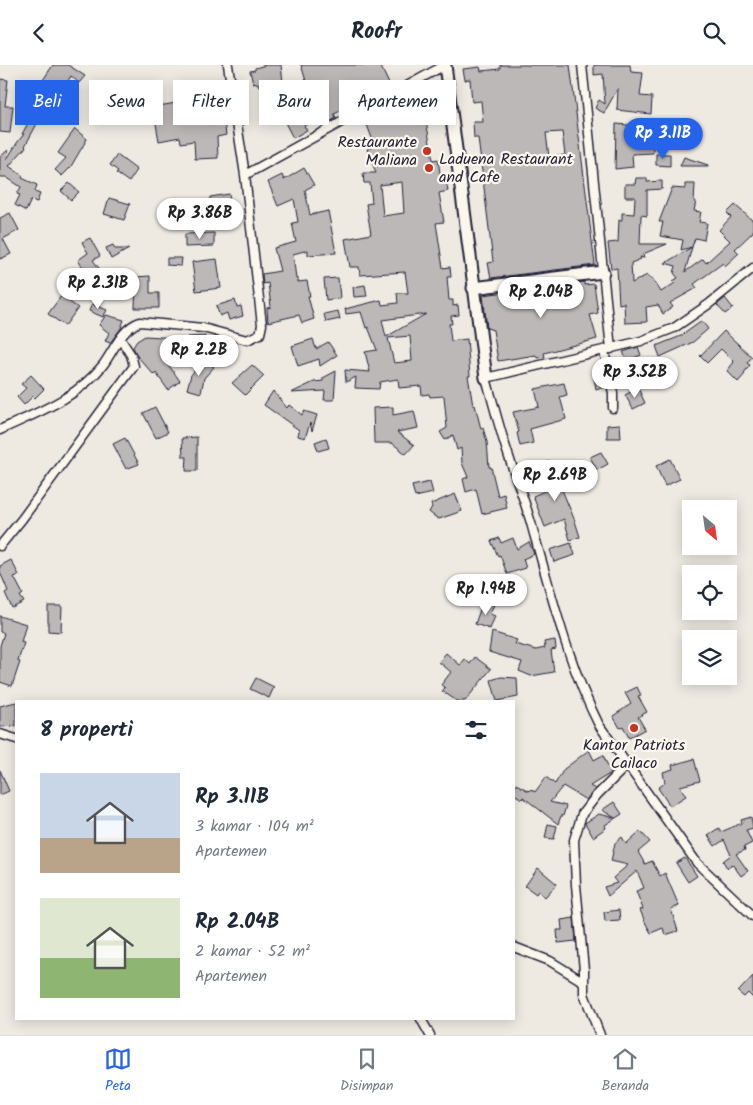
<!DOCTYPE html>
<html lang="id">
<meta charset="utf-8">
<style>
body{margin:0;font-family:Kalam,sans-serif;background:#f6f6f7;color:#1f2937;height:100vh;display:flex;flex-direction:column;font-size:19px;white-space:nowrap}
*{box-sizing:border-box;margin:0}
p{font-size:16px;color:#747a83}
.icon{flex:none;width:28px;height:28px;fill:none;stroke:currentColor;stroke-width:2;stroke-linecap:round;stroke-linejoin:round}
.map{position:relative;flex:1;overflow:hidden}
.drawer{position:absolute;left:15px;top:635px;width:500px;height:320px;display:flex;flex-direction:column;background:#fff;border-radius:0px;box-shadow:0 2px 12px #0003}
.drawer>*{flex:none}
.guide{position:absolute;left:15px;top:15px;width:500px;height:45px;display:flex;gap:10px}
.needle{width:32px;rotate:151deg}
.fabs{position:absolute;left:682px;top:435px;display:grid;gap:10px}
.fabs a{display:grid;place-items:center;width:55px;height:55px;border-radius:0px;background:#fff;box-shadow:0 2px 12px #0003;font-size:25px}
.price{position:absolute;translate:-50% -42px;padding:0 11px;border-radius:18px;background:#fff;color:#222;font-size:16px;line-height:32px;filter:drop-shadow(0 1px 2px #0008)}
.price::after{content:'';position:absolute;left:50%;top:30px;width:15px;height:11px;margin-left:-8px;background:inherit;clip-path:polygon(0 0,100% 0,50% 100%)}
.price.on{background:#2563eb;color:#fff}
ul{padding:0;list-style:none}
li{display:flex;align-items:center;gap:15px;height:125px;padding:0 25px}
li span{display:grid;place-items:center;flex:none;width:140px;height:100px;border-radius:0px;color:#555}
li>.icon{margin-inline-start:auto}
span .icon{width:60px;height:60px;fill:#fffc;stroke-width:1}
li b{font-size:21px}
h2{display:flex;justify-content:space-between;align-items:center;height:60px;padding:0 25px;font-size:21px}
.tag{padding:0 18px;border-radius:0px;background:#fff;box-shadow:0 2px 12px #0003;font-size:18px;line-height:45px}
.tag.on{background:#2563eb;color:#fff}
header{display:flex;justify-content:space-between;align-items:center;height:65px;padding:0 25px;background:#fff;font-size:22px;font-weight:600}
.tab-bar{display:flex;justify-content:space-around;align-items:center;height:70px;border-top:1px solid #e0e1e3;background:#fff;font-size:14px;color:#747a83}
.tab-bar a{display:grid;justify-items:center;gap:2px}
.tab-bar .on{color:#2563eb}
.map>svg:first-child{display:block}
.building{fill:#bcb8b8;stroke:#22223b;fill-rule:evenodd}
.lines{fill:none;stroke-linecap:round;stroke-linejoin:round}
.street-casing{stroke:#22223b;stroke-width:11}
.secondary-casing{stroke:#22223b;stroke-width:15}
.street{stroke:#fbf7ec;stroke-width:8}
.secondary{stroke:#fbf7ec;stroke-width:11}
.poi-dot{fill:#c8321e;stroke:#fbf7ec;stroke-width:2}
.labels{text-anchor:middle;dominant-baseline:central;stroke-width:4.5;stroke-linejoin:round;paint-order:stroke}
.poi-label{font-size:16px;fill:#22223b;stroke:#fbf7ec;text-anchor:end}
</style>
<header><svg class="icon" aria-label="back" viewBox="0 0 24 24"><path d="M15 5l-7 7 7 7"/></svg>Roofr<svg class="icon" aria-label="search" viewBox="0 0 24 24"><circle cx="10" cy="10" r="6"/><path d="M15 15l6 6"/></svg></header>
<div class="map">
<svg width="753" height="970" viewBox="0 0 753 970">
<rect width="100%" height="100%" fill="#eeeae2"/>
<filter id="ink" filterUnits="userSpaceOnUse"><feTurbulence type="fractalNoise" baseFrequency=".02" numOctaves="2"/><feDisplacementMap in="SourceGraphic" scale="10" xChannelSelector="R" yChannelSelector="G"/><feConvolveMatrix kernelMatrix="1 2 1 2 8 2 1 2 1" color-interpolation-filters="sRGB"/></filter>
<g filter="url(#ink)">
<path class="building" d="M53 0H68L85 11 79 18 71 11 61 27 51 20 37 51 19 39 31 20 39 21Z
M266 0H281L283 17 288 26 306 16 301 0H380L391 23 351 45 349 42 334 49 336 53 328 58 323 50 304 61 307 65 293 73 280 48 286 44 271 18 259 22 258 18 253 19 250 6 255 5V3Z
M500 0H570L595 200 491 213 488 198 493 197 478 73H474L473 57H483L481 36 472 37 470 14 465 15 463 4 480 2 481 6 500 4ZM562 67 565 90 549 92 546 68Z
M594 0H630L631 7 643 8 640 31 652 32 651 49 617 45 618 23 604 48 595 43 599 35 605 39 603 9 594 10Z
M0 14 8 15 5 41H13L10 68 0 67Z
M211 18 212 23 220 21 222 34 200 37 198 20Z
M130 21 145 41 133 49 127 40 113 56 103 47 117 34 115 32Z
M422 33 433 95 438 94 441 115 446 114 448 126 439 128 444 157 436 158 443 203 450 202 451 212H447L449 235H453V241L458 240 459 250 451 251 452 259H449L451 276 467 274 470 311H468L473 341 475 340 481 364 483 363 487 377 489 402H491L498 431 504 429 507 443 482 449 476 424 466 427 463 414 468 412 462 398 461 383 457 385 453 370 445 375 440 367 447 363 444 331 430 332 429 329 422 330 421 321 399 323 398 314 380 317 379 324 355 323 356 312 346 317 345 305 370 307 365 287 377 285 368 262 366 263 361 247 346 249 345 244 381 235 382 240 398 238 397 228H408L405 207 360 210 359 202H350L345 174 371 169 366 139 372 138 370 118H364L363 108H376L367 84 375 81 367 60 385 52 383 48ZM402 117 404 148 383 151 380 120ZM426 249 386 272 382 255ZM410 271 412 296 394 298 388 273Z
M176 38 178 50 197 47 198 55 206 53 207 59 224 56 226 70 217 72 218 93 195 94 194 76 181 78 180 72 159 76 153 42Z
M32 51 39 55 25 81 26 82 9 101 23 111 22 113 37 120 35 127 40 129 37 137 31 135 26 146 15 140 20 130 17 129 21 122 6 112H0V92L8 85 7 94 17 78 24 69H22Z
M616 59 652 62 649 79H653V88L632 89 633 102 615 104Z
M75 64 87 74 70 103 62 111 55 105 66 93 58 88Z
M656 89H670V101L656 100Z
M117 90 137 105 129 117 116 108 118 106 110 100Z
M684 92 708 100V101H680Z
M304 103 314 120 305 125 310 150 328 146 336 188 308 190V185L293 189 296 214 298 213V217L307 216 310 231H308L314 254 302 258 299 250 268 257 267 243 271 242 268 218 263 219 262 209 280 206 274 183 296 177 292 158 298 157 294 134 278 141 268 117 282 110 284 115Z
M636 113H647V117L662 116V124L647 125V151L641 150 640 179H667L643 189 644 193 640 192 641 194 631 198 632 218 647 210 649 213H652L661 227 675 218 673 216 678 213 674 208 676 201 665 198 692 182 685 207 703 194 706 198 730 176 719 165 731 152 727 148 735 140 753 156V167L735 184 739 188 725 201 723 198 694 219 697 223 670 238 673 242 663 249 658 240 646 242 647 257 625 258 624 238 619 239 617 203 611 204 608 178 618 177 619 155H622V148L634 149 635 132H625V119H635Z
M69 118 79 127 71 135 61 126Z
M685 119H695L694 136H696L694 146 701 147 699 157 707 158 704 175 695 173 692 182 681 185 683 175 660 171 663 157H659L672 123 685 124Z
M229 129 231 148 212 151 210 132Z
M109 133 130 139 124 155 104 149Z
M10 148 19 165 3 174 11 189 0 194V153Z
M214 168V181L185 182V169Z
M90 173 100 191 93 195 109 217 96 226 84 209 86 208 78 195 88 188 82 177Z
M113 180 115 184H129L111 194 106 183Z
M167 193H182L181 201 167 200Z
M217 194 221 223 196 226 192 197Z
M150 211V228H159V243H135L136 212Z
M338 213 340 233 326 235 324 214Z
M584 217V220L594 219 598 248 590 250 597 274 544 288 545 292 537 293 536 290 498 296 493 265 487 263 483 230Z
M365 220 367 231 354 232 353 222Z
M61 231 78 243 65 261 48 249Z
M725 233 733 243 725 249 717 240Z
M235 235 237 242 241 241 243 251 229 255 227 248 220 251 216 241Z
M92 239 107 245 103 252 89 246Z
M338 246 340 254 326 257 324 249Z
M106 250 124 255 121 263 110 278 105 276 109 268 99 260Z
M702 256 708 264 693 277 660 292 656 281 681 271Z
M724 266 752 292 747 298 750 300 744 308 745 309 738 317 727 306 734 297 721 284 707 298 700 291Z
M145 271 177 273 173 288 176 291 167 298 180 316 168 325 156 308 154 310 137 291 133 282 137 276Z
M205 271V286H189L188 272Z
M313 274 316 284 328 277 337 290 320 301 319 294 298 301 292 281Z
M638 282 641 290 627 296 623 287Z
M204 294 214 302 204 313 201 328 187 324 191 310Z
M252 300 264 311 245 330 232 318Z
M336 306 334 335H324L325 326 291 328 314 317 323 316V313Z
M31 310 44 324 35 333 33 331 24 340 17 332 26 323 21 319Z
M604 311 606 322 596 324 594 313Z
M564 318 567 330 560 332 566 354 530 364 533 378 520 381 517 368 519 367 513 347 539 342 535 324Z
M638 323 645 338 633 344 625 330Z
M273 326 287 343 289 340 302 350 304 346 317 350 312 366 310 358 305 373 298 371 299 365 264 340Z
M155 342 168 367 156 373 143 348Z
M393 342V350L414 346 418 363 397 367 414 380 406 389 392 378H374L373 343Z
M620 359 621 373H607V360Z
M197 372V406H186L187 392H183L182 373Z
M125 373 139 399 126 404 113 379Z
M326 373 329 383 318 386 315 377Z
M601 387 608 399 597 405 590 392Z
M670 394 680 414 665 421 656 401Z
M550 396 575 456 580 472 570 475 564 454 545 462 533 431 549 424 542 408 539 409 536 401Z
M430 417 433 428 415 432 412 421Z
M455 429 462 446 439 454 434 451 429 447 432 442 431 439Z
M499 473 501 478 513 473 517 484 529 477 534 489 523 494 526 503 507 509 500 490 498 491 491 476Z
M571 478 575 490 554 497 550 485Z
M11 495 19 510 14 512 23 529 20 531 24 537 12 543 5 528 8 526 0 507V501Z
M483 536 494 539 490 549 495 551 490 564 475 559Z
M48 541H62L61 567 48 566Z
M0 551 26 559 21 577 24 578 18 596 20 597 12 621 0 617V581L4 568 0 567Z
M492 567 517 575 515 579 536 585 545 583 544 577 555 575 556 584 551 585 554 607 531 611 519 606 522 597 489 587Z
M446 588 460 600 465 594 470 599 475 592 491 604 465 636H457L442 626 445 623 441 620 451 607 439 597Z
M501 612 517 613 518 632 497 636 491 615Z
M256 613 274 622 269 633 250 624Z
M637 622 641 630 638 631 647 647 638 652 645 664 629 673 623 661 620 663 613 651 631 639 625 628Z
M16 637V661L0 662V641Z
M589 685 594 695 603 690 611 708 590 721 595 724 586 735 563 721 550 737 566 741 563 751H561L558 759 523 732 522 734 514 729V718L529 726 531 724 535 727 546 712 555 719 564 704Z
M694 694 700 716 680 721 686 731 670 741 658 723 665 718 663 707 673 704 672 700Z
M0 705 9 726 0 730Z
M614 737 622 749 605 760 606 763 593 772 585 758 599 749 615 753 602 745Z
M751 752 753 763 746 765 752 778 744 782 745 785 736 789 748 806 741 811 732 799 727 803 723 796 731 790 724 775 715 781 708 770 719 763 721 767 742 758 741 755Z
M548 759 557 761 554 774 545 773Z
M640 766 650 777 638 787 645 799 652 796 660 811 665 808 679 841 671 844 678 866 665 870 663 863 651 868 646 859 640 845 643 844 636 826 644 823 637 806 608 831 604 822 617 818 613 813 628 800 611 796 615 778 622 772 626 779Z
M685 793 697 811 688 817 676 798Z
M538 803 557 819 545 832 538 826 536 829 525 821Z
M619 845 620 855 605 856 604 847Z
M574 853 576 876 558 878 557 865H562L561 855Z
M753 911V933L748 928 744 932 738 927Z"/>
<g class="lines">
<defs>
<path id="street" d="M228 0 245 110
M582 0 611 284
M753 203 709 239 674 263 641 276 486 313C493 337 499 362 507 386 516 414 527 441 534 469 553 534 568 599 599 660L697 798 753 851
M604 286 613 328V343
M0 365C38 347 76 334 103 300 114 285 122 263 140 257L203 263 247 275 260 269 262 260 245 110 445 0
M0 481 22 454 134 301 131 290 121 275
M0 669 16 674
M514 882 550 896 584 917
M421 954 430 970
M600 970 584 929V905L576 820 574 775 582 749 597 730 628 699"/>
<path id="secondary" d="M445 0 486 313
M473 223 603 207"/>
</defs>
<use href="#street" class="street-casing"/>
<use href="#secondary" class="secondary-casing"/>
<use href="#street" class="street"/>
<use href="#secondary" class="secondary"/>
</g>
</g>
<g class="poi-dot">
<circle cx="427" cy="86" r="5"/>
<circle cx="429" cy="103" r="5"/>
<circle cx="634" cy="663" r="5"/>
</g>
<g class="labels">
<g class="poi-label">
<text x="417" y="77">Restaurante<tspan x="417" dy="18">Maliana</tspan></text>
<text x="439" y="94" text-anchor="start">Laduena Restaurant<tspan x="439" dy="18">and Cafe</tspan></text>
<text x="634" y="680" text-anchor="middle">Kantor Patriots<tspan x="634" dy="18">Cailaco</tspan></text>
</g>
</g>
</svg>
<div class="fabs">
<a><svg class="needle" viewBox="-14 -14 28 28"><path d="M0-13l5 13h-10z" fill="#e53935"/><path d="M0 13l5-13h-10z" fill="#747a83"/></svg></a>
<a><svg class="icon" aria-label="locate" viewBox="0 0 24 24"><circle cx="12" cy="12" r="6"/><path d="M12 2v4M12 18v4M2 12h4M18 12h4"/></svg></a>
<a><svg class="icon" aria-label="layers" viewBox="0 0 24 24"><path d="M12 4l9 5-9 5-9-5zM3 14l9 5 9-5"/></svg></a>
</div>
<b class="price on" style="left:663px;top:95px">Rp 3.11B</b>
<b class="price" style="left:200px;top:175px">Rp 3.86B</b>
<b class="price" style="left:98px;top:245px">Rp 2.31B</b>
<b class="price" style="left:541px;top:254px">Rp 2.04B</b>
<b class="price" style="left:199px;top:312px">Rp 2.2B</b>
<b class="price" style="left:635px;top:334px">Rp 3.52B</b>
<b class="price" style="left:555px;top:437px">Rp 2.69B</b>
<b class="price" style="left:486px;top:551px">Rp 1.94B</b>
<div class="guide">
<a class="tag on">Beli</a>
<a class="tag">Sewa</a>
<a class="tag">Filter</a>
<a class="tag">Baru</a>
<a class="tag">Apartemen</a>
</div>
<section class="drawer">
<h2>8 properti<svg class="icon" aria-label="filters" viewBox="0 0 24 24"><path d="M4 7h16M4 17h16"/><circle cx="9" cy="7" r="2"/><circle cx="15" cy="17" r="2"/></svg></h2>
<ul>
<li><span style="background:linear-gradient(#c9d6e8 65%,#b9a48a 0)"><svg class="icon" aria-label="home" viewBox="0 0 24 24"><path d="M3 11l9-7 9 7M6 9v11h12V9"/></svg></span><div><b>Rp 3.11B</b><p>3 kamar · 104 m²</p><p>Apartemen</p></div></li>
<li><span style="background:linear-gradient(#dfe7d0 60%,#8fb573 0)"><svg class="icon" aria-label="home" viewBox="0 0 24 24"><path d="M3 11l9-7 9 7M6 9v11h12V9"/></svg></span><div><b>Rp 2.04B</b><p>2 kamar · 52 m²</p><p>Apartemen</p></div></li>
</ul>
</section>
</div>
<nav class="tab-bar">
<a class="on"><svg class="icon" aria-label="map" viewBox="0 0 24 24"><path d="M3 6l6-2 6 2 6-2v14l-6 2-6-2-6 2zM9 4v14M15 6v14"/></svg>Peta</a>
<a><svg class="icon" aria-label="saved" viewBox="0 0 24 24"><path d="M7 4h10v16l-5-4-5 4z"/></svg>Disimpan</a>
<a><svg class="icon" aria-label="home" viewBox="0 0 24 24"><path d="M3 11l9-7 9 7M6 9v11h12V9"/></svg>Beranda</a>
</nav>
